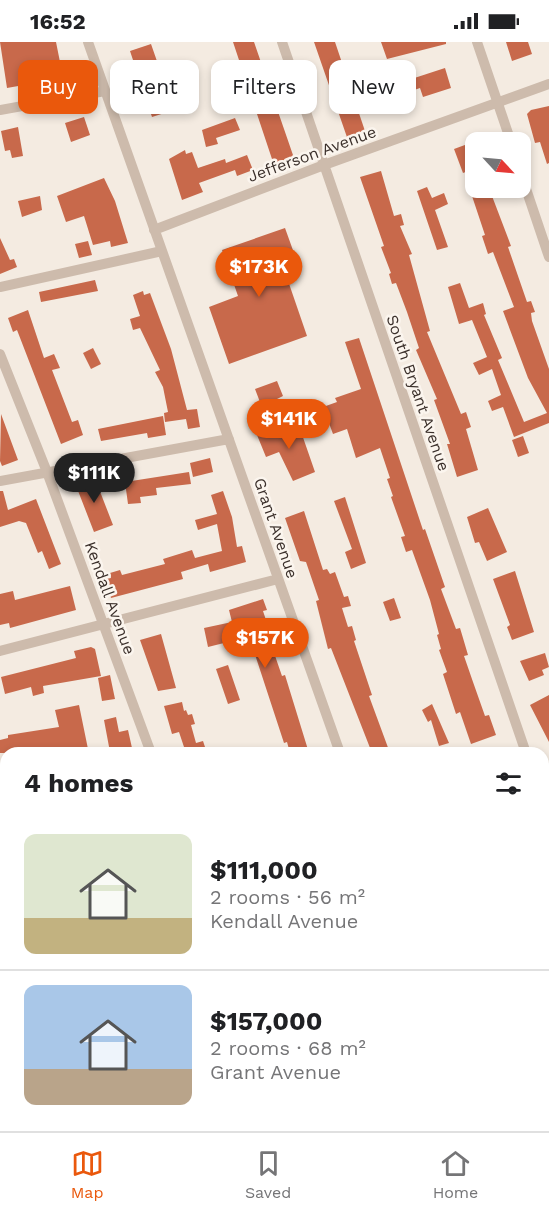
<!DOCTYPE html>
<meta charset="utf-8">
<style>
body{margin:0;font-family:"Work Sans",sans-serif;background:#f2f2f2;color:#202124;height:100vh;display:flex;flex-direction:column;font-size:22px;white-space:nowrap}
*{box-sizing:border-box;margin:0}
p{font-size:20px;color:#757577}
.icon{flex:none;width:33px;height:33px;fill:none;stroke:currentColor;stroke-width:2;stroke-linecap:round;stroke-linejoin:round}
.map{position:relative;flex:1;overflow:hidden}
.drawer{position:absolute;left:0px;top:705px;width:549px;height:384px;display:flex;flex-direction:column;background:#fff;border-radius:18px 18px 0 0;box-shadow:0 3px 9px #0003}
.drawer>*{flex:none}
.top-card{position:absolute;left:18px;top:18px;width:513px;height:54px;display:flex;gap:12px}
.needle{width:39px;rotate:116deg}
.buttons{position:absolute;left:465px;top:90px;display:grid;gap:12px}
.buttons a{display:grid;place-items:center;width:66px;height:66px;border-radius:12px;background:#fff;box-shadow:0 3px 9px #0003;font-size:30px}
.price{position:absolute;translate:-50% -51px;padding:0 14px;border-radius:21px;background:#ea580c;color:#fff;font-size:20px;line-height:39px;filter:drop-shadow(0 2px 3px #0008)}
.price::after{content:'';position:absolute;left:50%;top:36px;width:18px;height:14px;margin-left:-9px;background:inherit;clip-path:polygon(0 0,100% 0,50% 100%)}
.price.selected{background:#222;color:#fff}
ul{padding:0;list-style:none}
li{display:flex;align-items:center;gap:18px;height:150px;padding:0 24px}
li+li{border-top:2px solid #e0e0e0}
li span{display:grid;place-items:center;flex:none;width:168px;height:120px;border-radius:12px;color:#555}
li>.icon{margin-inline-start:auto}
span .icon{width:72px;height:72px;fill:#fffc;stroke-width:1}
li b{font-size:26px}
h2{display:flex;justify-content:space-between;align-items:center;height:72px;padding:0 24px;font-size:26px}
.tag{padding:0 21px;border-radius:12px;background:#fff;box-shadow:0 3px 9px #0003;font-size:21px;line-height:54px}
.tag.selected{background:#ea580c;color:#fff}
.status{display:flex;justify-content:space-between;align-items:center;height:42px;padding:0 30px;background:#fff;direction:ltr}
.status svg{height:16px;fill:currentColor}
.tabs{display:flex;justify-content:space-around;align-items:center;height:84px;border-top:2px solid #e0e0e0;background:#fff;font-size:16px;color:#757577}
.tabs a{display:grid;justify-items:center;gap:3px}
.tabs .selected{color:#ea580c}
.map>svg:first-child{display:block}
.green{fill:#b8c4a0}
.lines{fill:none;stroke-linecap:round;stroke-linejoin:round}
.stream{stroke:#7fb0b2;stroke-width:4}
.building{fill:#c8694b}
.minor{stroke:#cdbbac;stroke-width:10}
.tertiary{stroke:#cdbbac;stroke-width:12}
.labels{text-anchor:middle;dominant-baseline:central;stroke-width:5;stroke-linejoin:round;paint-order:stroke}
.street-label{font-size:16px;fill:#3b302b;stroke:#fbf5ee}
</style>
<div class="status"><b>16:52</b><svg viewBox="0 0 49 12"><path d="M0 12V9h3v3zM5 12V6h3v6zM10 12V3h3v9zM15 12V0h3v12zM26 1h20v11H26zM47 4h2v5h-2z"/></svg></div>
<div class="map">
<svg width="549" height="1089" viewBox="0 0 549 1089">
<rect width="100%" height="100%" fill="#f4ebe1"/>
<path class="green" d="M0 1027 6 1040V1083H82L87 1089H0Z"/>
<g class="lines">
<path class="stream" d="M0 1079 6 1075"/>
</g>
<path class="building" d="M0 0H56L61 25 33 31 35 41 7 46Z
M233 0H254L294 116 274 123Z
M314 0H335L367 95 349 101Z
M381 0H446V2L387 17Z
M506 0H528L532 12 512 19Z
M151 2 174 68 152 75 130 9Z
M445 26 451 46 423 55 420 46 400 53 396 42Z
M549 64V121L547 122 540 100 535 101 527 72 531 68Z
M84 75 90 93 71 100 65 81Z
M235 76 240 88 216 96 218 102 206 105 202 88Z
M18 85 23 114 12 116 10 108 5 109 1 89Z
M473 100 476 126 463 131 454 107Z
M185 108 186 112 192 110 198 126 225 117 226 121 247 113 253 128 237 134 235 128 199 141 203 150 182 158 169 117Z
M381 129 394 174 401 172 404 183 400 184 412 212 409 213 430 289 427 290 461 372 466 370 471 385 466 387 478 428 457 435 447 402H450L434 358 437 357 416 308 419 306 407 270 396 241 392 242 389 232 391 231 381 205 384 204 360 135Z
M104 136 115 159 128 201 111 205 110 199 93 203 84 174 66 180 57 154Z
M427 145 432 156 444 151 448 162 435 168 448 205 437 208 417 149Z
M479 146H513L492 154 511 204 508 205 527 260 531 259 535 270 531 271 532 279 549 327V381L514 395 503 365 492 369 488 359 501 353 492 327 479 333 473 321 487 315 472 278 459 282 448 245 460 241 469 266 483 261 486 272 484 273 502 316 498 318 524 380 547 371 528 336 503 269 514 265 493 210 488 212 482 194 485 193 471 151Z
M40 154 42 168 22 175 18 159Z
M285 186 299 225 285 230 307 294 229 322 209 265 238 254 222 208Z
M0 196 10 218 14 217 17 225 0 232Z
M88 199 92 213 79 216 75 202Z
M95 238 98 249 41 260 39 250Z
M143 249 144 253 150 251 171 307 187 368 197 367 200 385 188 387 186 377 165 380 164 371 168 370 163 345 155 330 160 328 140 286 133 288 130 277 140 274 133 253Z
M28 268 44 316 54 312 60 326 52 328 72 380 78 378 83 393 61 402 17 288 13 290 8 276Z
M359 296 423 488 425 487 445 545 441 547 456 587 460 586 463 596 468 613 464 614 473 640 485 674 489 673 496 693 471 702 460 670 456 672 443 632 447 630 439 608 441 607 437 593 439 592 430 558 412 508 406 510 401 495 405 494 391 455 393 454 387 437 390 436 380 406 356 416 347 387 333 392 323 365 337 360 335 356 361 347 345 300Z
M93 306 101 322 91 327 83 311Z
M277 339 283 354 277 357 279 362 263 368 255 347Z
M1 372 18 418 2 424 0 419Z
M163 374 166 393 148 396 147 391 101 399 98 387Z
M298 381 315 430 293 439 279 410 266 415 257 393Z
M523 394 529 411 518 415 512 398Z
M210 416 213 430 193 435 190 421Z
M189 430 191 442 156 446 157 453 140 455 141 461 128 462 125 440Z
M94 434 113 483 94 490 75 441Z
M0 449H3L8 468 36 457 61 522 49 527 42 509 38 511 26 481 19 479 0 485Z
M223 449 232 475 237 505 242 504 246 520 210 530 208 522 181 530 183 537 111 556 106 537 111 536 110 531 120 528 122 533 165 522 163 517 192 508 195 516 222 509 217 482 198 488 195 478 217 472 211 453Z
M345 455 366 521 351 527 345 510 352 507 334 459Z
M488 466 507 510 487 519 479 500 475 501 467 475Z
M304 469 323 528 327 527 330 532 335 530 344 555 348 554 351 564 342 566 348 585 352 584 356 598 354 599 372 653 369 654 390 711H372L331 606 328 607 316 559 319 558 306 520 300 519 285 476Z
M515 529 534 590 512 598 507 585 510 583 493 537Z
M70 544 76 568 10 586 9 581 0 583V552L13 549 15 558Z
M394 556 401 576 390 579 383 560Z
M263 557 267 568 263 569 266 578 263 579 282 634 285 633 309 711H290L287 700 284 701 246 585 222 593 224 601 208 605 204 586 232 580 229 568Z
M161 592 176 646 158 649 140 598Z
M91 605 95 607 101 634 43 644 44 651 33 654 31 645 5 652 1 635 76 616 74 609Z
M545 611 549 625 542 628 544 633 529 639 520 619Z
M228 623 240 658 228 662 216 627Z
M110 633 115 657 102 659 98 636Z
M549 653V700L530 663Z
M182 660 184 669 186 668 188 673 192 672 195 682 191 683 196 701 203 699 207 711H171L184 705 179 690 172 692 164 664Z
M432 662 449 701 439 704 431 678 428 680 422 668Z
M79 663 88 707 69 711H64L63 707 45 711H0V698L8 696V693L59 685 55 668Z
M116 675 119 690 128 688 132 706 110 710 104 678Z"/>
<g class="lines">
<path class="minor" d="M88 0 340 711
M282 0 526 711
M477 0 511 100
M0 68 105 49
M520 129 549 215
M154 188 324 123 549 42
M0 245 162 209
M0 312 47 430 151 711
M0 439 229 397
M0 609 278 537
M0 849 6 866
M97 1083 101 1089
M357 1083 364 1089
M323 1089 327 1083"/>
<path class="tertiary" d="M0 753 6 752
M544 763 549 776
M549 807C543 844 544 877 549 914
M543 1024 549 1009
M514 1089 517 1083"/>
</g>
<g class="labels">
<g class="street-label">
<text transform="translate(312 112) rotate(-20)">Jefferson Avenue</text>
<text transform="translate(418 351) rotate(71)">South Bryant Avenue</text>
<text transform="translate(276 486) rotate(71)">Grant Avenue</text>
<text transform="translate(110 556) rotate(70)">Kendall Avenue</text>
</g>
</g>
</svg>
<div class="buttons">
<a><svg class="needle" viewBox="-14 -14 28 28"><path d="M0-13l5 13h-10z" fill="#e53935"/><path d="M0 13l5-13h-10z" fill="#757577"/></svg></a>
</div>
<b class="price" style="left:259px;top:256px">$173K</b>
<b class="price" style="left:289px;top:408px">$141K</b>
<b class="price selected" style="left:94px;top:462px">$111K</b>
<b class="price" style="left:265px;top:627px">$157K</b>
<div class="top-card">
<a class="tag selected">Buy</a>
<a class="tag">Rent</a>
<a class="tag">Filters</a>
<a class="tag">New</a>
</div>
<section class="drawer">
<h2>4 homes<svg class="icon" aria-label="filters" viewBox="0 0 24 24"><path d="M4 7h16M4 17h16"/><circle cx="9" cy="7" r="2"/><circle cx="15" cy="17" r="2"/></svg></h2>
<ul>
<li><span style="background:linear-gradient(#dfe7d0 70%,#c2b280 0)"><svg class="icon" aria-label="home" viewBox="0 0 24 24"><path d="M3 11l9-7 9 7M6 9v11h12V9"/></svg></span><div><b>$111,000</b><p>2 rooms · 56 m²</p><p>Kendall Avenue</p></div></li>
<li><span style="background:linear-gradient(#a9c7e8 70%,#b9a48a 0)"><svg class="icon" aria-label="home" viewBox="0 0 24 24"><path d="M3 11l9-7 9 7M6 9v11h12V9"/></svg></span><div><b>$157,000</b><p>2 rooms · 68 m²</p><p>Grant Avenue</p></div></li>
</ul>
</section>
</div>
<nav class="tabs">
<a class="selected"><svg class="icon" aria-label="map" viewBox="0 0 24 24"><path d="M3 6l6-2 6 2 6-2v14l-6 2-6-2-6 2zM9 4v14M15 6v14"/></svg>Map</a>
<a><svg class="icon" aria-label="saved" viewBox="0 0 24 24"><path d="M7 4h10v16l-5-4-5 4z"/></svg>Saved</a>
<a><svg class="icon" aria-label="home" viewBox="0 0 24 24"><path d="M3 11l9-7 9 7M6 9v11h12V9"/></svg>Home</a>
</nav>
